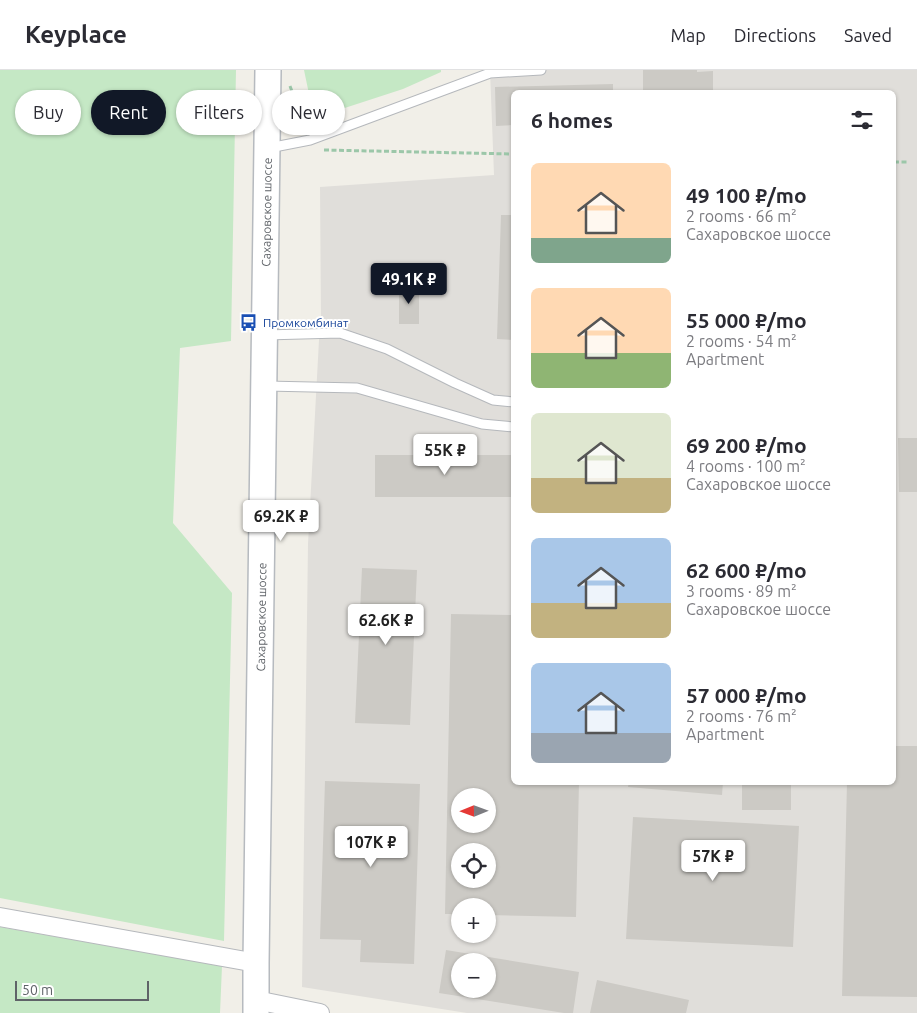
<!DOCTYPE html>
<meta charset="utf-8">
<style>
body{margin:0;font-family:Ubuntu,sans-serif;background:#f7f7f7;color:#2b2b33;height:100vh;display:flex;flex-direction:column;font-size:19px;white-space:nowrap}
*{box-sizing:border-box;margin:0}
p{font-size:16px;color:#7c7c81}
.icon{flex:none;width:28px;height:28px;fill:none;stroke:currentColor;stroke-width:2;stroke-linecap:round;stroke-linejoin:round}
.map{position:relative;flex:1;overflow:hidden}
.side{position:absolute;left:511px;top:20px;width:385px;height:695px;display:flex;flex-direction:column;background:#fff;border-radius:8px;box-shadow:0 1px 4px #0004}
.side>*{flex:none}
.top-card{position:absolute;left:15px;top:20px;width:421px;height:45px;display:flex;gap:10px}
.needle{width:32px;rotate:269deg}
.fabs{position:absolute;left:451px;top:718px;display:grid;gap:10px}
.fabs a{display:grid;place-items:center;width:45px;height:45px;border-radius:50%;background:#fff;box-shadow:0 1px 4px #0004;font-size:25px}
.scale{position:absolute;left:15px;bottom:12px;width:134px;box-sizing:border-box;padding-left:5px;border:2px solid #5f6368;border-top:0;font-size:14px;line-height:18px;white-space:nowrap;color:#5f6368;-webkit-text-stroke:4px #fff;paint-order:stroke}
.price{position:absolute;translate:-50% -42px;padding:0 11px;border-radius:5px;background:#fff;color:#222;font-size:16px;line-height:32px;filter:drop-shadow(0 1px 2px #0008)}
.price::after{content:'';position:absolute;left:50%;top:30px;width:15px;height:11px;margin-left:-8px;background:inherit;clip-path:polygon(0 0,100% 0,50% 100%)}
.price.current{background:#111827;color:#fff}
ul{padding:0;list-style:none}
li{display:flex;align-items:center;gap:15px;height:125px;padding:0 20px}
li span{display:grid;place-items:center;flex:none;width:140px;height:100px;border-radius:8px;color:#555}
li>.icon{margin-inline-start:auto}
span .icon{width:60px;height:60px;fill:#fffc;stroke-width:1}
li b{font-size:21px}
h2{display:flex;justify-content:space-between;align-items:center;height:60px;padding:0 20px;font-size:21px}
.tag{padding:0 18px;border-radius:22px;background:#fff;box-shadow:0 1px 4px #0004;font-size:18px;line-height:45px}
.tag.current{background:#111827;color:#fff}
header{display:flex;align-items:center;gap:30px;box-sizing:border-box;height:70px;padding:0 25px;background:#fff;border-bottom:1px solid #e1e1e2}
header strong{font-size:24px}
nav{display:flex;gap:28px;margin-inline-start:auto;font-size:18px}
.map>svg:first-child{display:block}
.industrial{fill:#e0deda;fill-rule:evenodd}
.green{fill:#c5e8c5}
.building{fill:#cccac5;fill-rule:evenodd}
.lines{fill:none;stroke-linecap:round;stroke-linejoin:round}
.service-casing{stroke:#b5b8bc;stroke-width:11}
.minor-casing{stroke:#b5b8bc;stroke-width:20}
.secondary-casing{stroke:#b6babf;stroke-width:28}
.path{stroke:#9cc7a9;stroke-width:3;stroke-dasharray:5 2.5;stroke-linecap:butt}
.service{stroke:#fff;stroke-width:9}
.minor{stroke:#fff;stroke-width:18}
.secondary{stroke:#fff;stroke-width:25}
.labels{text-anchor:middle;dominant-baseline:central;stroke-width:4;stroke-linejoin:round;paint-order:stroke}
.street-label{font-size:12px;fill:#5f6368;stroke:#fff}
.transit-label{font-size:12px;fill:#164399;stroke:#fff;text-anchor:start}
</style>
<header>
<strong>Keyplace</strong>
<nav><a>Map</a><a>Directions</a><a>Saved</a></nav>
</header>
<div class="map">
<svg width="917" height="943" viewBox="0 0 917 943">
<rect width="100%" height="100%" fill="#f1efe8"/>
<path class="industrial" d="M490 0H917V943H467L302 917 308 474 319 270 321 249 320 117 494 105ZM514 22H894V712H514ZM460 726H488V754H460ZM460 781H488V809H460ZM460 836H488V864H460ZM460 891H488V919H460Z"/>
<path class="green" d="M0 0H236L231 271 180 278 173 453 232 523 224 871 0 828Z
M304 0H441V2L403 19 314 48Z
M0 857 222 896 220 943H0Z"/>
<path class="building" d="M643 0H697V2L713 1V22H643Z
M613 14V22H514V55L496 56 495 17Z
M501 145H514V270L497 269Z
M399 216H419V254H399Z
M898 368H917V422H899Z
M375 385H514V427H375Z
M362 498 417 500 410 655 355 653Z
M451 544 514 545V712H579L576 847 488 845V836H460V844H445ZM460 726H488V754H460ZM460 781H488V809H460Z
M894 676H917V927L842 926 847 712H894Z
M325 711 420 714 414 894 360 892 361 870 320 869Z
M629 712H723L722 725 628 717Z
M742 712H791V740H742Z
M633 747 799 756 793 877 626 869Z
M446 880 579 902 573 943H564L439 923ZM460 891H488V919H460Z
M597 910 689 930 686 943H590Z"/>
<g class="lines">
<defs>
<path id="service" d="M269 78 310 70 490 3 541 0
M265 265 340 263 387 279 455 313 493 330 514 332
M266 316 357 318 482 354 514 357"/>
<path id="minor" d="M0 847 256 893
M256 930 320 943"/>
<g id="secondary">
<path id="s1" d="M256 943V893L268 0"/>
</g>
</defs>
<use href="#service" class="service-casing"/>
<use href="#minor" class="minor-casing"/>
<use href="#secondary" class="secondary-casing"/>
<path class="path" d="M290 16 306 59
M324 80 514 84
M894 92H908"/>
<use href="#service" class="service"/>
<use href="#minor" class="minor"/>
<use href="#secondary" class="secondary"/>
</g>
<defs>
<symbol id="bus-bare" viewBox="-9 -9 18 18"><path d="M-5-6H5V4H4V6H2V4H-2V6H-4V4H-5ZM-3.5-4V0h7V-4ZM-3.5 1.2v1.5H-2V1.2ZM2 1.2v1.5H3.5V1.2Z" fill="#1a4fb4" stroke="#fff" stroke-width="2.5" paint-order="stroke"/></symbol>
</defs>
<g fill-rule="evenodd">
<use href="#bus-bare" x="236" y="240" width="25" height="25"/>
</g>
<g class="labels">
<g class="street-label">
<text stroke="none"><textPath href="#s1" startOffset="801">Сахаровское шоссе</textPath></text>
<text stroke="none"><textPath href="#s1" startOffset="396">Сахаровское шоссе</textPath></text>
</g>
<g class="transit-label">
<text x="263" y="252">Промкомбинат</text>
</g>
</g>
</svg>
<div class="fabs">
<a><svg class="needle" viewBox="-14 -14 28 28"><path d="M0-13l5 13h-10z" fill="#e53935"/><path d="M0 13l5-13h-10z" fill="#7c7c81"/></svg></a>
<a><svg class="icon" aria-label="locate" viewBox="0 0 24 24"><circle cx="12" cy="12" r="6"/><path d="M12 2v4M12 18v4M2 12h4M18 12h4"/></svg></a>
<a>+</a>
<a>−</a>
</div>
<div class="scale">50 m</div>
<b class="price current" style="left:409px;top:235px">49.1K ₽</b>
<b class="price" style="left:445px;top:406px">55K ₽</b>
<b class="price" style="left:281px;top:472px">69.2K ₽</b>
<b class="price" style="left:386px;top:576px">62.6K ₽</b>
<b class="price" style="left:371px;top:798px">107K ₽</b>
<b class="price" style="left:713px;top:812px">57K ₽</b>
<div class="top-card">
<a class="tag">Buy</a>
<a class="tag current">Rent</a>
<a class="tag">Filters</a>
<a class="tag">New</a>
</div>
<section class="side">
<h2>6 homes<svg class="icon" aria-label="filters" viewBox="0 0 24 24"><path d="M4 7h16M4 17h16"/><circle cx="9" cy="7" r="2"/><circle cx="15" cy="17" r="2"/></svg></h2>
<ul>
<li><span style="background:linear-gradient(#ffd9b3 75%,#7fa58c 0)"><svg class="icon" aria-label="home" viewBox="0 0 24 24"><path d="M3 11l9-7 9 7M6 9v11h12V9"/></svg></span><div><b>49 100 ₽/mo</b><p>2 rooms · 66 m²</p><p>Сахаровское шоссе</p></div></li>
<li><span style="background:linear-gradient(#ffd9b3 65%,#8fb573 0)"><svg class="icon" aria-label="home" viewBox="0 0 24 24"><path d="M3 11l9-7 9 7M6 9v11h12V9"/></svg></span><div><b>55 000 ₽/mo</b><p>2 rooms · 54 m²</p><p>Apartment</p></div></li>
<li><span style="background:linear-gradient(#dfe7d0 65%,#c2b280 0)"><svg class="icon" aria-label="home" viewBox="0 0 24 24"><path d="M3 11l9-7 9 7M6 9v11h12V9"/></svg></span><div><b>69 200 ₽/mo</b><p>4 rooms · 100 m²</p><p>Сахаровское шоссе</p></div></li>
<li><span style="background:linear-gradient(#a9c7e8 65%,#c2b280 0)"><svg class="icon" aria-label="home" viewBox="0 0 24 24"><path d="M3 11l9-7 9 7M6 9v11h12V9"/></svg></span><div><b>62 600 ₽/mo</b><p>3 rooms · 89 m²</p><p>Сахаровское шоссе</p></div></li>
<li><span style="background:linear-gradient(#a9c7e8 70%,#9aa5b1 0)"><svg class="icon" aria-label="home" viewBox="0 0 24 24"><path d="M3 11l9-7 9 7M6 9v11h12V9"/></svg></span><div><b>57 000 ₽/mo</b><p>2 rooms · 76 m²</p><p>Apartment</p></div></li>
</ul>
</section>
</div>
